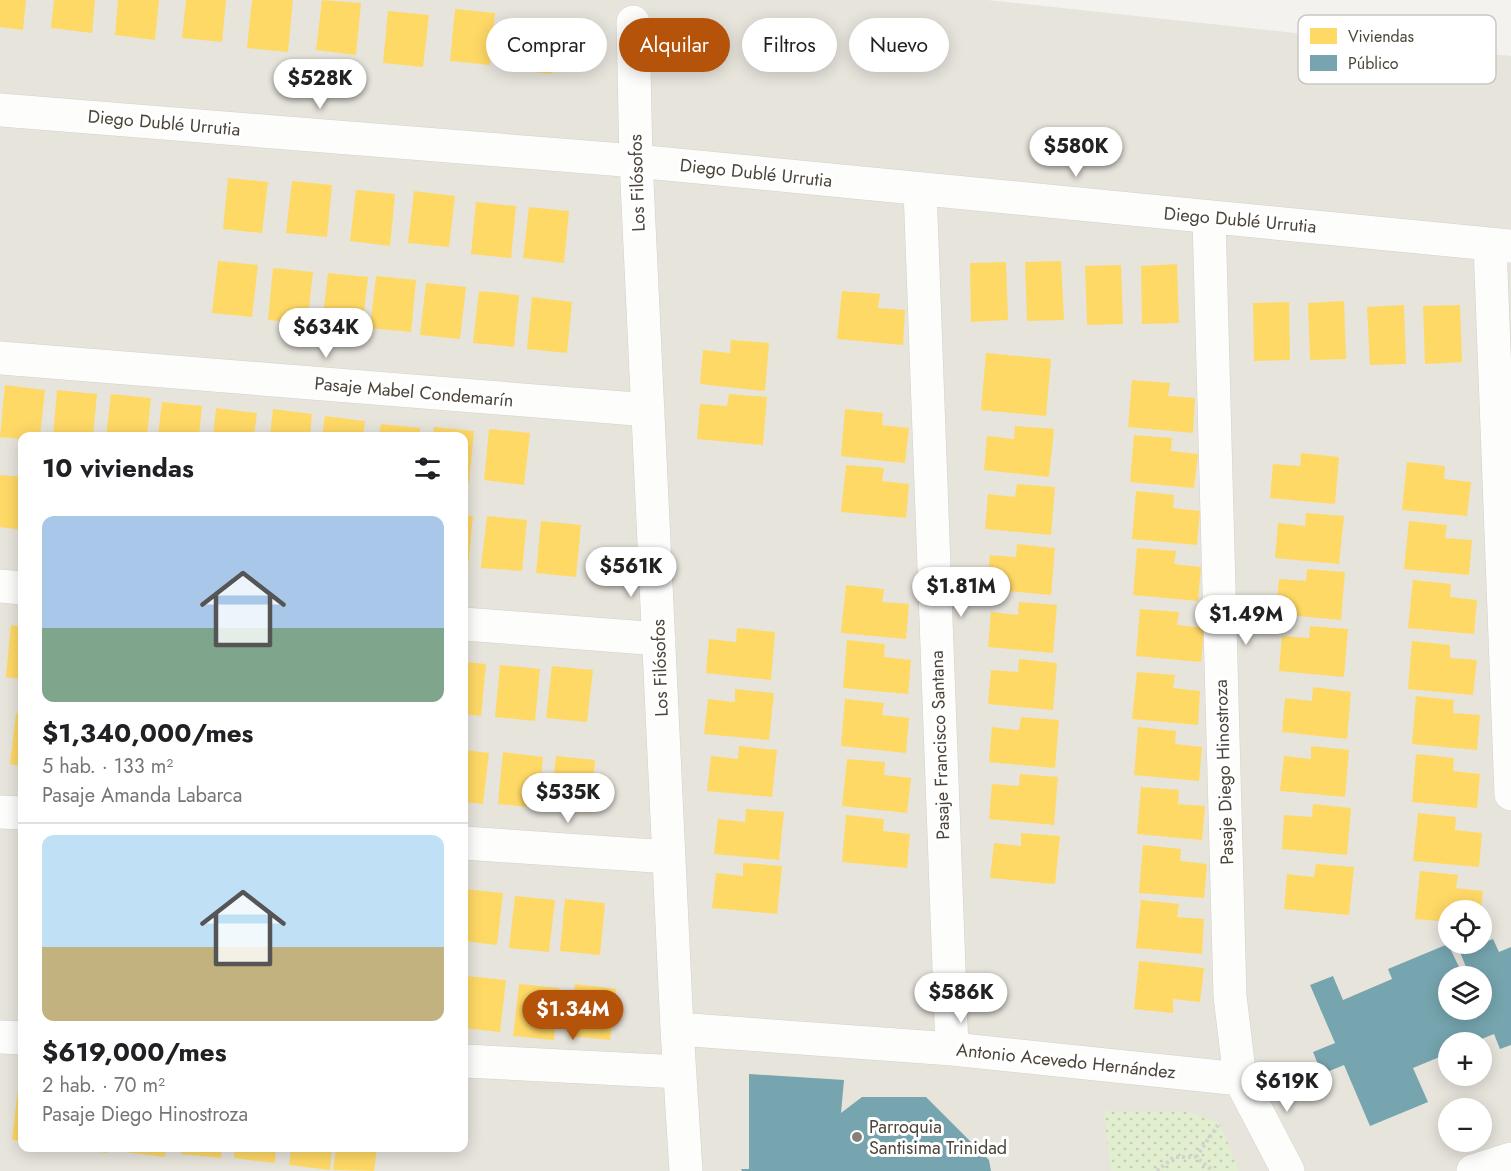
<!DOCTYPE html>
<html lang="es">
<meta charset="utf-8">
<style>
body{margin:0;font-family:Jost,sans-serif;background:#f2f2f2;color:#202124;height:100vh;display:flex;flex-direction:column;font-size:22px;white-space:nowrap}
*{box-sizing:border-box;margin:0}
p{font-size:20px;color:#757577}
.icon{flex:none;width:33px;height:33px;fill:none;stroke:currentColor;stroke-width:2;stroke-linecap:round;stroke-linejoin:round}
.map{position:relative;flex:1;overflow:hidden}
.drawer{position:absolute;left:18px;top:432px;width:450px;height:720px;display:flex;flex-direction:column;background:#fff;border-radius:12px;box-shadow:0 3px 15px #0003}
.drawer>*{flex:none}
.top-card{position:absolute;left:486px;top:18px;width:570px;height:54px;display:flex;gap:12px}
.tools{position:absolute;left:1438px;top:900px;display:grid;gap:12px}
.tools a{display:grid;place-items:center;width:54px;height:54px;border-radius:50%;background:#fff;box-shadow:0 3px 15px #0003;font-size:30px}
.price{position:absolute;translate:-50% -51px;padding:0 14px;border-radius:21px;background:#fff;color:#222;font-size:20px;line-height:39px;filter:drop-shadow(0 2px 3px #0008)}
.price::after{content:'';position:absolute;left:50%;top:36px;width:18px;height:14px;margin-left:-9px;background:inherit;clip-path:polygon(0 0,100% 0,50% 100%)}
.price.selected{background:#b45309;color:#fff}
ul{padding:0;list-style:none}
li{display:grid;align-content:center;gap:12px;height:318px;padding:0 24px}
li+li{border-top:2px solid #e0e0e0}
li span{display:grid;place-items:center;height:186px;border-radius:12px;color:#555}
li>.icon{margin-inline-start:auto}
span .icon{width:108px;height:108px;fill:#fffc;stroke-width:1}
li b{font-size:26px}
h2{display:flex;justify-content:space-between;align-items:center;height:72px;padding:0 24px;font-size:26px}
.pill{padding:0 21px;border-radius:27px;background:#fff;box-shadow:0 3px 15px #0003;font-size:21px;line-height:54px}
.pill.selected{background:#b45309;color:#fff}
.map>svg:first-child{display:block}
.residential{fill:#e7e4dc;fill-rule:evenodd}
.grass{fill:url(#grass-dots)}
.homes{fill:#ffd966}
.public{fill:#76a5af;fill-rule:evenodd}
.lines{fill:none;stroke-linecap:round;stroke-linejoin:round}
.minor-casing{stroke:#d2d0cb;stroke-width:34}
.path{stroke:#d3d2cc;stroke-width:4;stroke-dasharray:3 3;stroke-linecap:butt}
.minor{stroke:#fdfdfc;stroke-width:33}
.poi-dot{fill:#868178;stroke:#fff;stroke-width:2}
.labels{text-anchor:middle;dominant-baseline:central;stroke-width:6;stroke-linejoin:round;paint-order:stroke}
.street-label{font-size:18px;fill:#4b4439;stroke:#fff}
.poi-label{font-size:18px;fill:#4b4439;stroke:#fff;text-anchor:start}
.key{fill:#fff;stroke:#c9c7c4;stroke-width:1.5}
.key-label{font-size:16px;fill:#4b4439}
</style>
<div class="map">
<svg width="1511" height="1171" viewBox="0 0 1511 1171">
<defs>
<pattern id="grass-dots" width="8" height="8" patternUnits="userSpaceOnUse" patternTransform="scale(1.5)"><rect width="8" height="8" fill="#e1eecf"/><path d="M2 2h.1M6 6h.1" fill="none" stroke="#c3cdb2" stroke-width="1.8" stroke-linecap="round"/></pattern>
</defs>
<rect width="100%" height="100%" fill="#f4f2ee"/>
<path class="residential" d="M0 0H987L1511 56V1171H0ZM22 436H464V1148H22ZM1449 910H1482V944H1449ZM1449 976H1482V1010H1449ZM1449 1042H1482V1076H1449ZM1449 1108H1482V1142H1449Z"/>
<path class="grass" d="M1104 1111 1188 1112 1219 1122 1239 1171H1111Z"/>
<path class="homes" d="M0 0H26L23 30 0 27Z
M54 0H95L92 33 51 28Z
M118 0H159L155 40 115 35Z
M186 0H226L222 42 182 38Z
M252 0H293L288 52 247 48Z
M322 0 361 3 356 55 316 50Z
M455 9 495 13 490 65 450 61Z
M388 11 429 15 423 67 383 63Z
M517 18 557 22 552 74 511 70Z
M228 178 268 182 262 233 223 229Z
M292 181 332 185 327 237 286 233Z
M356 190 395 194 390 246 350 241Z
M414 191 455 196 449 247 408 243Z
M476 202 516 206 511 258 471 254Z
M529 207 569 211 564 263 523 258Z
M218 261 258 265 252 317 212 313Z
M1061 261 1064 320 1027 321 1025 262Z
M1006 262 1008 320 971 322 970 263Z
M1177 264 1179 323 1142 324 1141 266Z
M1121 265 1123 324 1087 325 1085 266Z
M273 268 313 272 307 324 268 320Z
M328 273 368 277 362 329 322 324Z
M376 276 416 280 411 332 370 328Z
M426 283 466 287 460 339 420 335Z
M479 291 519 295 514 347 473 343Z
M842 291 880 294 878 308 905 310 903 345 837 339Z
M532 297 572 302 567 353 527 349Z
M1344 301 1346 359 1310 360 1308 303Z
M1289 302 1290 360 1254 361 1253 303Z
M1404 305 1406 364 1370 365 1367 307Z
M1460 305 1462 362 1425 364 1423 306Z
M731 340 769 343 765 391 700 384 703 350 730 353Z
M986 353 1051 359 1046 416 981 410Z
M1132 380 1170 383 1168 396 1195 398 1193 433 1128 427Z
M5 385 45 390 40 436H22V439L0 437Z
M57 390 97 394 93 436H53Z
M111 394 151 398 147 436H106Z
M729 394 767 397 763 445 697 439 700 404 727 406Z
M162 402 202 406 199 436H158Z
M216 408 257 413 254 436H213Z
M273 409 312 414 310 436H270Z
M845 409 883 413 882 425 909 428 905 463 841 456Z
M325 416 365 421 363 436H322Z
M381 424 420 428V436H379Z
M1015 426 1054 429 1049 477 984 470 987 436 1014 439Z
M434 427 474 431 469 483 464 482V436H433Z
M489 429 530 433 524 485 484 480Z
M1134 435 1172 438 1171 451 1198 454 1194 488 1130 482Z
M1301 453 1339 457 1335 504 1270 498 1273 464 1300 466Z
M1407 462 1445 466 1444 479 1471 482 1467 516 1402 510Z
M846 465 884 468 882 481 909 484 906 518 841 512Z
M0 475 22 477V530L0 527Z
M1017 484 1055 487 1051 535 985 529 988 494 1015 497Z
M1136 491 1174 495 1173 508 1200 511 1197 545 1132 539Z
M1306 513 1344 516 1339 564 1275 558 1278 523 1305 526Z
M464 515 473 516 468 568 464 567Z
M487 516 527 520 522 571 481 568Z
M541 521 581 525 576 577 536 573Z
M1409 521 1447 525 1445 538 1472 540 1469 575 1404 569Z
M1017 544 1055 548 1051 595 986 589 990 555 1016 557Z
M1137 548 1176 551 1174 564 1201 567 1198 601 1133 595Z
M1307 569 1345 572 1341 620 1276 614 1279 579 1306 581Z
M1413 580 1451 584 1450 597 1477 600 1474 634 1408 628Z
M846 585 884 589 882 602 909 604 906 639 841 633Z
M1019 602 1057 605 1053 653 988 647 991 612 1018 615Z
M1140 609 1179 612 1177 625 1204 628 1201 662 1136 656Z
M11 625 22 627V679L6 677Z
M1310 626 1348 629 1344 677 1279 671 1282 636 1309 638Z
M737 628 775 632 771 680 706 673 709 639 736 642Z
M847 640 885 644 884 657 911 660 908 694 843 688Z
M1412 641 1450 645V658L1477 660 1473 695 1408 689Z
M1019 659 1057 663 1053 710 988 704 991 670 1018 672Z
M464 662 486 664 481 716 464 714Z
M500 665 540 669 535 721 495 717Z
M552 666 593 670 587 722 546 718Z
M1137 672 1175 675 1173 688 1200 691 1198 725 1132 719Z
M1313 687 1351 692 1347 739 1282 732 1285 698 1312 701Z
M735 689 774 693 769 740 704 734 708 699 735 702Z
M1416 696 1454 700 1453 713 1480 715 1477 750 1412 744Z
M845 699 884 703 882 715 909 718 906 753 841 746Z
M16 713H22V766L10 764Z
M1021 717 1059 720 1055 768 989 762 992 727 1019 730Z
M1138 727 1176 731 1175 744 1202 747 1199 781 1134 775Z
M739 746 777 750 772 797 707 791 711 756 738 759Z
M1311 746 1349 750 1345 797 1280 791 1284 756 1311 759Z
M464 750 489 753 483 804 464 802Z
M503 752 543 757 538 808 498 804Z
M1416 754 1454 758 1453 771 1480 774 1477 808 1412 802Z
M556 756 595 760 590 813 550 808Z
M847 759 885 762 884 775 911 778 907 813 842 806Z
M1020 774 1058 777 1054 825 989 819 992 784 1019 786Z
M1141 787 1179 790 1178 804 1205 806 1202 840 1137 834Z
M1313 804 1351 808 1347 855 1282 849 1284 815 1312 817Z
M746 809 784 812 779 860 714 854 718 819 745 822Z
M1418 813 1456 817 1455 830 1482 833 1479 867 1413 861Z
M846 815 884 819 883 831 910 834 907 868 842 862Z
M1021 833 1060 836 1055 884 990 878 994 843 1021 846Z
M1143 845 1181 849 1180 861 1207 864 1204 898 1139 893Z
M743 863 782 866 777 914 712 908 716 873 743 876Z
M1316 864 1354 867 1349 915 1284 909 1287 874 1314 877Z
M1420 871 1458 875 1456 888 1483 891 1481 910H1449V922L1415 919Z
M464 889 503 893 497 945 464 941Z
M515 896 555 900 549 952 509 948Z
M565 899 605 903 600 955 560 951Z
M1141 900 1179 904 1177 917 1204 919 1202 954 1136 948Z
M1139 961 1204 968 1200 1002 1173 999V1013L1134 1009Z
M466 976 506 980 500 1032 464 1028Z
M519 984 559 988 554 1040 513 1036Z
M575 984 616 989 610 1040 569 1036Z
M18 1088 22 1089V1141L12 1140Z
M73 1148H108L107 1153 73 1149Z
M125 1148H166L165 1157 125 1152Z
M182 1148H222L221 1158 181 1154Z
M235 1148H276L275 1163 234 1158Z
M291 1148H332L330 1170 289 1165Z
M336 1148H377L374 1171 333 1170Z"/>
<path class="public" d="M1493 939 1499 952 1511 947V1045L1500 1049 1494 1034 1474 1042H1449V1053L1413 1068 1428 1102 1370 1126 1344 1065 1322 1074 1313 1052 1335 1043 1310 985 1333 976 1343 1000 1392 979 1388 969 1448 944 1460 969 1466 967 1460 952ZM1449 976H1482V1010H1449Z
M749 1074 844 1080 841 1113 862 1097H926L989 1160 991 1171H742L741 1169H749Z"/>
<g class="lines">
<defs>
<path id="minor" d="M633 22 636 161 677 1029 686 1171
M0 110 636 161 1511 246
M920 189 952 1049
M1209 217 1230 996 1240 1079 1288 1171
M1490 244 1511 794
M0 358 648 410
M0 586 22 588
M464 624 659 639
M0 812 22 813
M464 843 669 857
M677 1029 952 1049 1240 1079
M0 1037 22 1038
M464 1061 680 1072
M1473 1171 1511 1159"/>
</defs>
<use href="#minor" class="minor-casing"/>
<path class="path" d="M1196 1157 1218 1125
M1157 1171 1174 1157H1196L1213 1171"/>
<use href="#minor" class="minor"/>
</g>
<circle class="poi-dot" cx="857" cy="1137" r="6"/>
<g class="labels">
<g class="street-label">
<text transform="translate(164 123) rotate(5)">Diego Dublé Urrutia</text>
<text transform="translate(756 173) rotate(6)">Diego Dublé Urrutia</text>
<text transform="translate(637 183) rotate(-92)">Los Filósofos</text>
<text transform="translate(1240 220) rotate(5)">Diego Dublé Urrutia</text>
<text transform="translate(414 392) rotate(5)">Pasaje Mabel Condemarín</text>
<text transform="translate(660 668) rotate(-92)">Los Filósofos</text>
<text transform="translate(940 745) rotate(-92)">Pasaje Francisco Santana</text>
<text transform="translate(1224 772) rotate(-92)">Pasaje Diego Hinostroza</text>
<text transform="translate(1066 1061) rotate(6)">Antonio Acevedo Hernández</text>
</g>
<g class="poi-label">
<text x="869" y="1127">Parroquia<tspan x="869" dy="21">Santisima Trinidad</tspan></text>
</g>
</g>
<rect x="1298" y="15" width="198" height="69" rx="9" class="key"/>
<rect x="1310" y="28" width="27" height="16" fill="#ffd966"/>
<rect x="1310" y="55" width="27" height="16" fill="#76a5af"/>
<g class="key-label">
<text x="1348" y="42">Viviendas</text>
<text x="1348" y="69">Público</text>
</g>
</svg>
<div class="tools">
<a><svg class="icon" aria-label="locate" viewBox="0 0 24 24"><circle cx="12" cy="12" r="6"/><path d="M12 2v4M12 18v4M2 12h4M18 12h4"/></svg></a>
<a><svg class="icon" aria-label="layers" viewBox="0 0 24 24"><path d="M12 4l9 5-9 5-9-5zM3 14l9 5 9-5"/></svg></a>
<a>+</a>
<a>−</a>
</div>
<b class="price" style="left:320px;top:110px">$528K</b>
<b class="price" style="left:1076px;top:178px">$580K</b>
<b class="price" style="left:326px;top:359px">$634K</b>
<b class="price" style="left:631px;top:598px">$561K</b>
<b class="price" style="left:961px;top:618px">$1.81M</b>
<b class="price" style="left:1246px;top:646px">$1.49M</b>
<b class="price" style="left:568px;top:824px">$535K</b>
<b class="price" style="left:961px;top:1024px">$586K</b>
<b class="price selected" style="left:573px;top:1041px">$1.34M</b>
<b class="price" style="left:1287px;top:1113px">$619K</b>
<div class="top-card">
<a class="pill">Comprar</a>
<a class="pill selected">Alquilar</a>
<a class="pill">Filtros</a>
<a class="pill">Nuevo</a>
</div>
<section class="drawer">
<h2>10 viviendas<svg class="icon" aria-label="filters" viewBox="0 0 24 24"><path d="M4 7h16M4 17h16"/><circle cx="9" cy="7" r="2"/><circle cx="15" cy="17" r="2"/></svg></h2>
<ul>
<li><span style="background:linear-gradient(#a9c7e8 60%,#7fa58c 0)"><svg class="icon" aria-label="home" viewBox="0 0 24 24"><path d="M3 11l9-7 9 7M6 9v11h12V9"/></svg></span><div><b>$1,340,000/mes</b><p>5 hab. · 133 m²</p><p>Pasaje Amanda Labarca</p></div></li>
<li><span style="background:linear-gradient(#bfe0f5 60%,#c2b280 0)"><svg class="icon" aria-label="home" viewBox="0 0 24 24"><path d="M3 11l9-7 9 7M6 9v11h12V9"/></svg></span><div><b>$619,000/mes</b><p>2 hab. · 70 m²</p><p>Pasaje Diego Hinostroza</p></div></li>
</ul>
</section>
</div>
